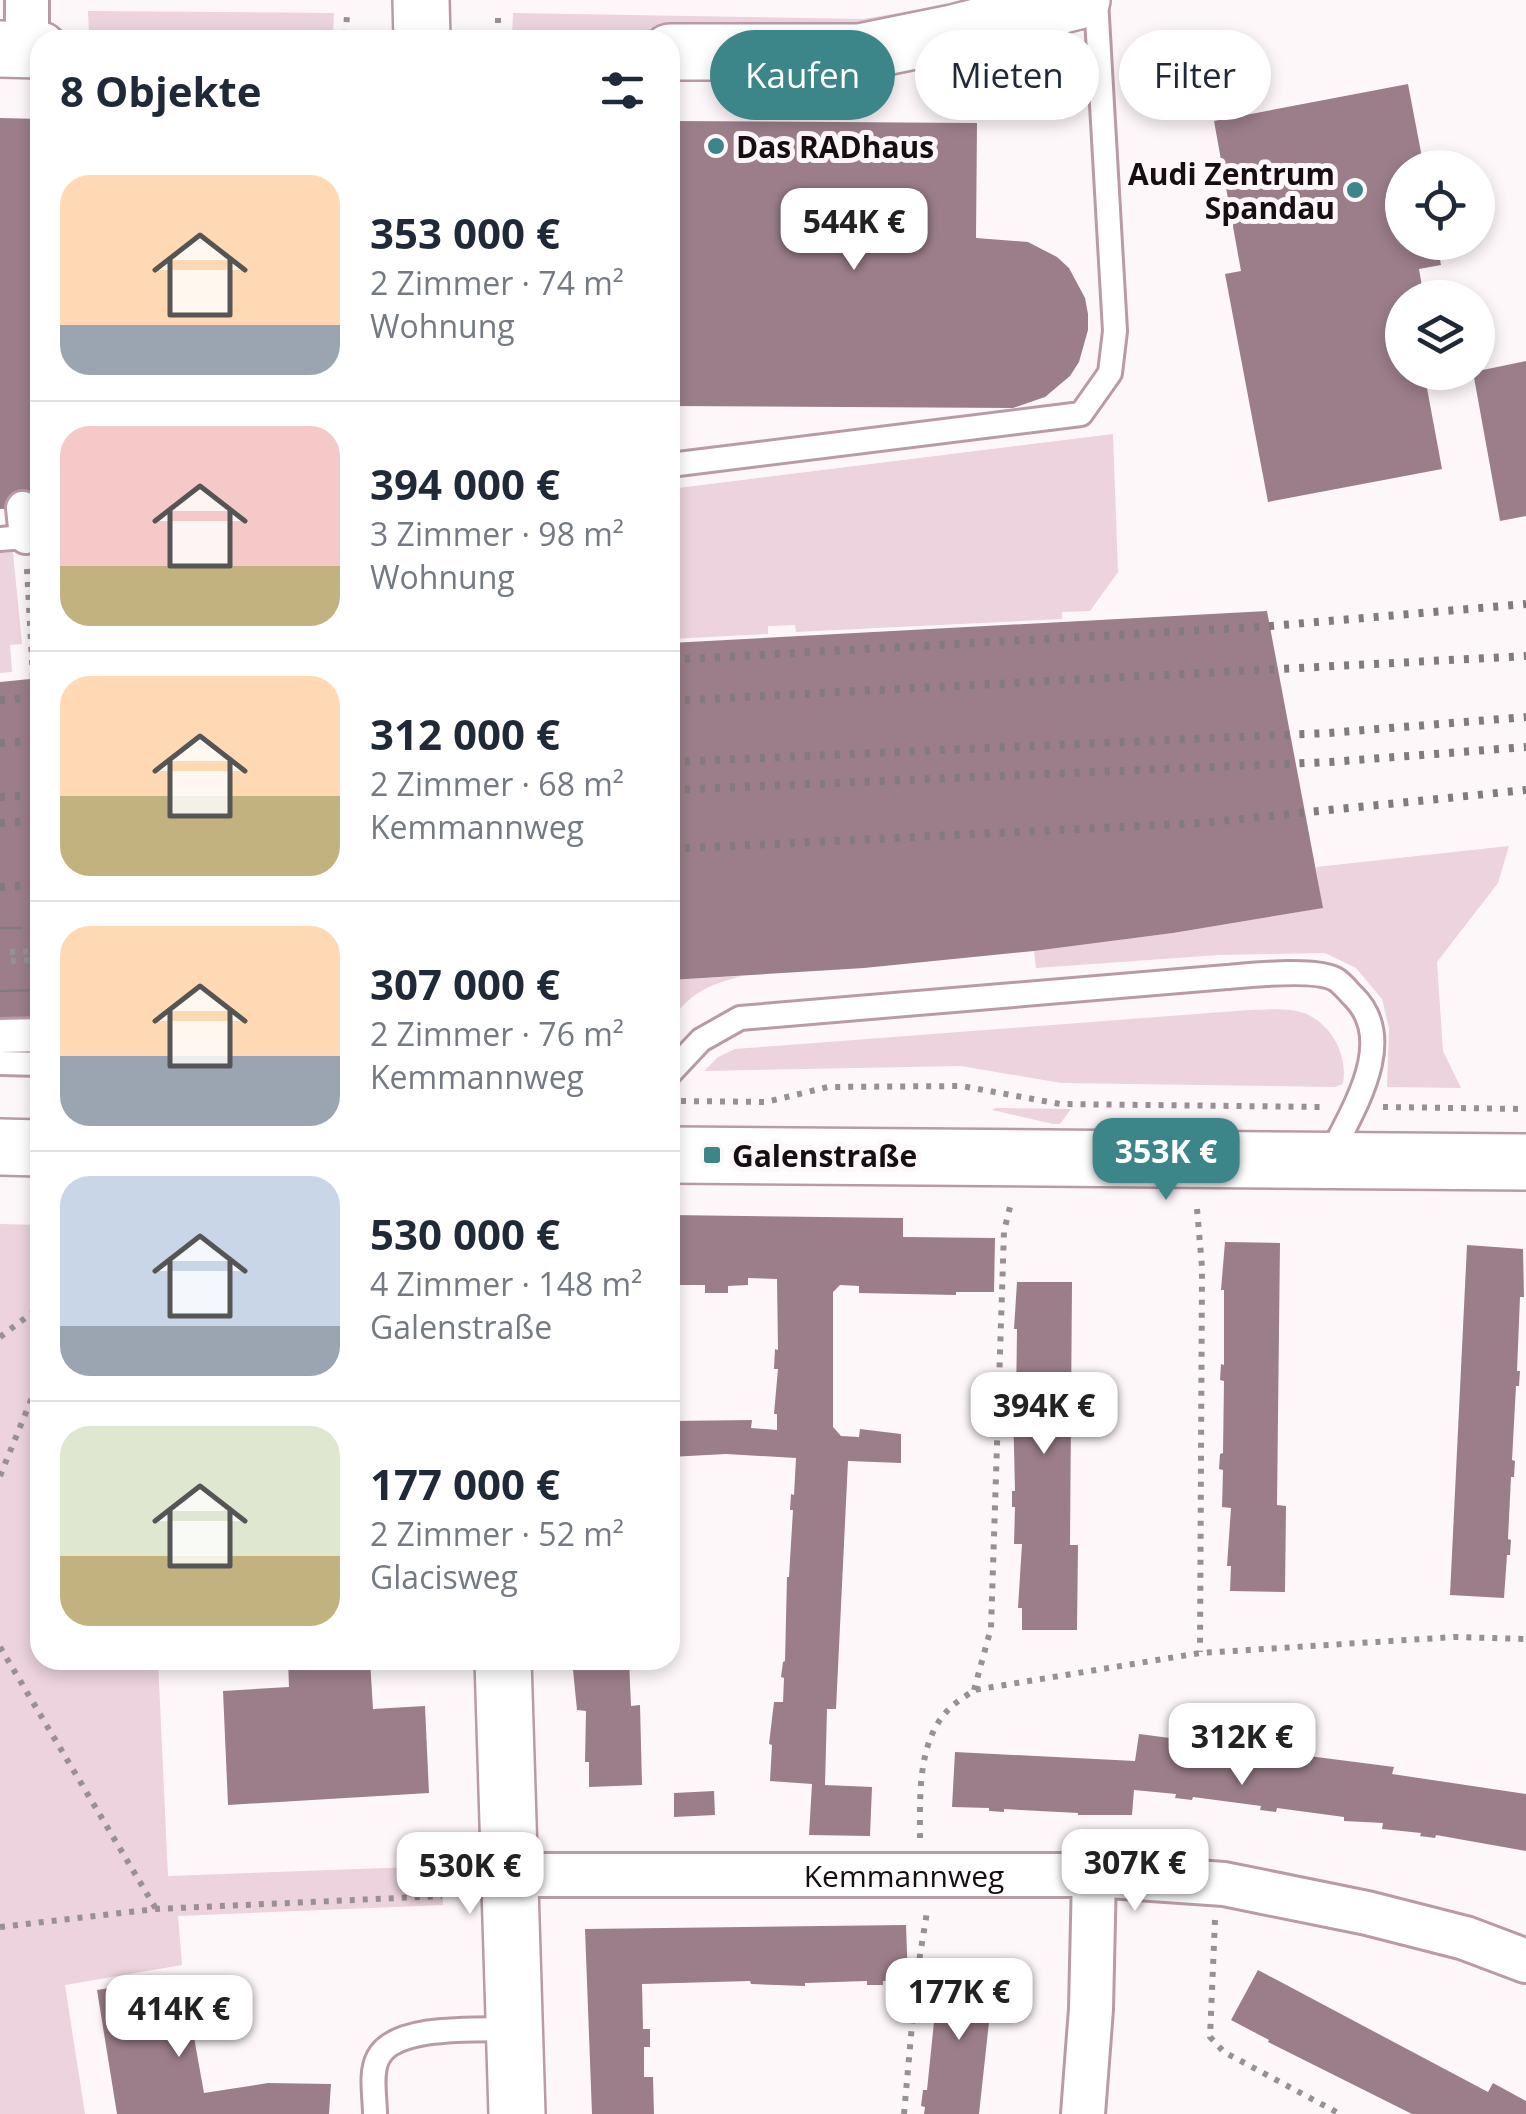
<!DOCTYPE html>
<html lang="de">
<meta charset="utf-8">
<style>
body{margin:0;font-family:"Open Sans",sans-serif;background:#f6f6f7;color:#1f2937;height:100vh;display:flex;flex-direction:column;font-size:38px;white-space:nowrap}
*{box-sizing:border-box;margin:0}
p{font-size:32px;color:#747a83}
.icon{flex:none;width:55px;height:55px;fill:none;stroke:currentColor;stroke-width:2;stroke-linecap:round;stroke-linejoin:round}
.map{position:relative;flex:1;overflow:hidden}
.panel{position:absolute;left:30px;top:30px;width:650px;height:1640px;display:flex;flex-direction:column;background:#fff;border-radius:30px;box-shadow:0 5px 15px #0003}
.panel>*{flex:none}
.hud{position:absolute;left:710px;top:30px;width:665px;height:90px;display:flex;gap:20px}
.buttons{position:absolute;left:1385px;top:150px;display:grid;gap:20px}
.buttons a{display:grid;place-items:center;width:110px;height:110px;border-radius:50%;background:#fff;box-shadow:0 5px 15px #0003;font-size:50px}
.price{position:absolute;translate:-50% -85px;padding:0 22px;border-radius:20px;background:#fff;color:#222;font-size:32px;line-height:65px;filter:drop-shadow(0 2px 5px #0008)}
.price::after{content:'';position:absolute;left:50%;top:60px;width:30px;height:22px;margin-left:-15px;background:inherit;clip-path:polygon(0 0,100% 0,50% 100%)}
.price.selected{background:#3c8589;color:#fff}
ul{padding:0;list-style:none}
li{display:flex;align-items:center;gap:30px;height:250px;padding:0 30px}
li+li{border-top:2px solid #e0e1e3}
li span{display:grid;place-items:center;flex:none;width:280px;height:200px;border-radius:30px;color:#555}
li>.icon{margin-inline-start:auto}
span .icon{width:120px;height:120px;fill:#fffc;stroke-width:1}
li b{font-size:42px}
h2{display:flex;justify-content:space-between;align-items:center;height:120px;padding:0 30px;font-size:42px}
.pill{padding:0 35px;border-radius:45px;background:#fff;box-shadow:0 5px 15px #0003;font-size:35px;line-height:90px}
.pill.selected{background:#3c8589;color:#fff}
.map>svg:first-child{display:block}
.green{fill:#ecd3dd}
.building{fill:#9b7e8a}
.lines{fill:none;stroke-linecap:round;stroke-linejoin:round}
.service-casing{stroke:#b99ba8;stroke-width:28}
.pedestrian-casing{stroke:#b99ba8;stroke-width:38}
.minor-casing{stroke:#b99ba8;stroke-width:48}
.tertiary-casing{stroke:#b99ba8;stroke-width:60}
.secondary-casing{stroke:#b99ba8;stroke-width:60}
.path{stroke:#999094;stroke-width:6;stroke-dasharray:5 8;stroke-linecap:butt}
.service{stroke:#fff;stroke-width:22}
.pedestrian{stroke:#fff;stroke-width:32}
.minor{stroke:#fff;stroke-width:42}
.tertiary{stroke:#fff;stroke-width:55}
.secondary{stroke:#fff;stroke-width:55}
.tram{stroke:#837a7e;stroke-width:2.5}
.rail{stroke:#837a7e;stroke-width:8;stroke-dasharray:5 10;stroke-linecap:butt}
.poi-dot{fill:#3c8589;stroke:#fef7fa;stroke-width:4}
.labels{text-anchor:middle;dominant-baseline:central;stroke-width:10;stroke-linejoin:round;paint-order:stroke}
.poi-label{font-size:30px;font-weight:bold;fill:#180d12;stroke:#fef7fa;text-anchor:start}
.street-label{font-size:30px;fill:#180d12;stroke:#fef7fa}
</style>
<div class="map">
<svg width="1526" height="2114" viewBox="0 0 1526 2114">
<rect width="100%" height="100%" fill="#fef7fa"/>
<path class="green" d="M988 3 856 37 512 36 513 13 863 19 951 4Z
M88 11 334 13 333 35 89 34Z
M1045 34 1047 42 821 92 778 97H731V86L819 83Z
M1113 434 1118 572 1090 611 1062 612V619L796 632 795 625 768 626V634L670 639V489Z
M13 552 22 644 10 645 12 672 0 673V553Z
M1509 846 1498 883 1437 962 1443 1051 1461 1088 1387 1087 1389 1028 1382 999 1356 968 1325 953 1219 955 1036 968 1034 951 1173 933 1322 908 1316 867Z
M742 976C707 986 693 991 670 1021V980Z
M1249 1010C1266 1010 1288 1007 1304 1013 1332 1024 1348 1055 1343 1084L1335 1087 1061 1083 961 1066 704 1071 718 1057 735 1049Z
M996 1108 1071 1109 1060 1124H1053L992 1110Z
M0 1224 40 1225V1660H158L168 1876 441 1866 443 1905 178 1916 182 1965 65 1985 85 2114H0Z"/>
<path class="building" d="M1408 84 1424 168H1402V242H1437L1441 265 1419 269 1424 298H1402V372H1424L1442 469 1268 502 1225 274 1241 271 1214 121Z
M0 118 40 119V507L0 509Z
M670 121 977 123 976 238 1028 242 1057 257 1069 268 1085 298 1088 314V330L1079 362 1070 376 1045 397 1013 408 670 406Z
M1526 361V516L1500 521 1473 372Z
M1267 611 1323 908 1173 933 1034 951 864 968 670 980V643Z
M40 678V1017L0 1019V682Z
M670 1215 903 1218V1237L995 1238 994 1292H956V1295L859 1293V1286L840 1285 833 1292V1427L841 1436 859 1437 860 1429 901 1434V1463L848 1461 836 1709H827L825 1785 872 1787 870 1836 809 1835 812 1784 770 1781 772 1745 769 1744 774 1702H783L784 1678 781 1677 783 1662 785 1661 787 1577H789L793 1510H790L791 1494 794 1495 796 1458 726 1454 670 1457V1421L752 1420 751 1428 777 1430V1414H774L778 1369H774L775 1349 778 1350 777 1279 748 1278V1285L728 1286V1293H705V1285H670Z
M1225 1242 1280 1243 1277 1505 1286 1506 1285 1592 1230 1591 1231 1566H1227L1231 1508 1222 1507 1223 1470 1219 1469 1220 1454 1223 1453 1224 1381 1220 1380 1221 1364 1224 1365V1290H1221Z
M1467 1245 1523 1249 1524 1297H1520L1517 1371H1520L1519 1386H1516L1512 1460 1515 1461 1514 1477H1511L1508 1539 1511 1540 1510 1555H1507L1504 1598 1450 1595Z
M1017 1282H1072L1070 1545H1078L1077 1630H1022V1608H1018L1022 1544H1014L1015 1507H1012V1491H1015L1013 1404 1016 1403 1017 1329H1014Z
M288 1660H370L373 1709 425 1706 429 1793 228 1805 223 1691 289 1687Z
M575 1660H629L631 1706 640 1705 642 1785 589 1787V1762H585L586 1711 577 1710 573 1670H576Z
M1139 1734 1394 1767 1392 1774 1526 1794V1851L1436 1835 1435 1838 1420 1836 1421 1833 1382 1829 1383 1823 1344 1821V1817L1277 1808 1276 1812 1260 1810 1261 1806 1193 1797 1192 1800 1175 1798 1176 1794 1134 1790 1132 1815H1078V1813L1004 1809V1812L989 1811V1808L952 1807 955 1752 1135 1761Z
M714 1791 715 1815 674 1817V1793Z
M906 1925 908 1980 883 1981V1985H867V1981L805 1983V1986L751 1984 750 1981 642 1984 643 2029H650V2047H644V2077H653L654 2114H592L585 1929Z
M940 1969 994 1976 979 2114H924L925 2107 921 2106 923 2090H927L934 2022 931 2021Z
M1258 1970 1488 2092 1493 2083 1526 2101V2114H1412L1268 2042 1269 2040 1231 2020Z
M183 1976 204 2093 268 2083 331 2084 329 2114H117L97 1990Z"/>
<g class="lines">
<defs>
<path id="service" d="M670 465 1081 414 1110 373 1115 331 1096 0
M0 539 37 536
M0 1063 40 1064
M670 1073 701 1040 740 1018 1227 977C1252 975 1314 968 1335 979 1341 982 1347 990 1352 995 1400 1040 1351 1112 1329 1158
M375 2114C375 2097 370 2073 378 2058 394 2024 480 2030 514 2029"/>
<path id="pedestrian" d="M23 508 26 537
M0 1036 40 1035"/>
<g id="minor">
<path d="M27 0V49"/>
<path id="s1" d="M512 1875H1094L1224 1884 1367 1913 1465 1938 1526 1961"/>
<path d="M1083 2114 1091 2009 1094 1875"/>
</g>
<path id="tertiary" d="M0 1147 40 1148
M670 1155 1526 1162
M503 1660 517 2114"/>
<path id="secondary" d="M421 0 422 40
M0 49 40 50
M670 52H860L953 33 1082 0"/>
</defs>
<use href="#service" class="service-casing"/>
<use href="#pedestrian" class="pedestrian-casing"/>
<use href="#minor" class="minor-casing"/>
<use href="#tertiary" class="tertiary-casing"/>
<use href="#secondary" class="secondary-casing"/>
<path class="path" d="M346 35 347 13
M498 36V14
M27 569 33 679
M10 952 40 951
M11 961 40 960
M681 1101 766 1102 828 1087 962 1086 1060 1104 1325 1107
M1383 1107 1526 1109
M1197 1209 1202 1267 1200 1652
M0 1337 40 1307
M0 1476 40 1378
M0 1647 156 1909
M974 1690 991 1628 1004 1231 1010 1207
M920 1838C920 1797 917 1741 949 1709 956 1702 966 1696 974 1690L1200 1653 1455 1637 1526 1639
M1215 1920 1210 2037 1224 2052 1340 2114
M0 1927 156 1909 442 1896
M904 2114 916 1980 927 1912"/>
<use href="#service" class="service"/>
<use href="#pedestrian" class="pedestrian"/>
<use href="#minor" class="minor"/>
<use href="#tertiary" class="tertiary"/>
<use href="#secondary" class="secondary"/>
<path class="tram" d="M0 928H21
M0 991 36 990"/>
<path class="rail" d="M670 660 1259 627 1526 604
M0 700 40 697
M670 701 1526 656
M0 743 40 741
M670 762 1328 733 1526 717
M670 790 1330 762 1526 747
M0 797 40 795
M0 823 40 821
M670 849 1201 823 1526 790
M0 887 40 885"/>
</g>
<g class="poi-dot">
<circle cx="716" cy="146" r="10"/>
<circle cx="1355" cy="190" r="10"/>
<rect x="702" y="1145" width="20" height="20" rx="5"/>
</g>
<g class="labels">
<g class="poi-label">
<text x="736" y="146">Das RADhaus</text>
<text x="1335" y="173" text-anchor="end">Audi Zentrum<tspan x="1335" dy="34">Spandau</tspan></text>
<text x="732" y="1155">Galenstraße</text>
</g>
<g class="street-label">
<text stroke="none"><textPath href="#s1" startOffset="392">Kemmannweg</textPath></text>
</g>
</g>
</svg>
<div class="buttons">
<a><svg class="icon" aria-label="locate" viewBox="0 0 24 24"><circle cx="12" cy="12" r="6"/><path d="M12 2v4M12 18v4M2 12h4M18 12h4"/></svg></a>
<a><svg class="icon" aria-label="layers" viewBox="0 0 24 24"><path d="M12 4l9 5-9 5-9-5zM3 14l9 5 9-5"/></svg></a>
</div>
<b class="price" style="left:854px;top:273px">544K €</b>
<b class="price selected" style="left:1166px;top:1203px">353K €</b>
<b class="price" style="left:1044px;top:1457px">394K €</b>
<b class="price" style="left:1242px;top:1788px">312K €</b>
<b class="price" style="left:1135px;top:1914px">307K €</b>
<b class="price" style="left:470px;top:1917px">530K €</b>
<b class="price" style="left:959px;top:2043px">177K €</b>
<b class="price" style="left:179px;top:2060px">414K €</b>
<div class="hud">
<a class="pill selected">Kaufen</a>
<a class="pill">Mieten</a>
<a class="pill">Filter</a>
</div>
<section class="panel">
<h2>8 Objekte<svg class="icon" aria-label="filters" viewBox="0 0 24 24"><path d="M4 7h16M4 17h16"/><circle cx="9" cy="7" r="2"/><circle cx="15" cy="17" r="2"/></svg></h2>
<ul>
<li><span style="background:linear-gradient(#ffd9b3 75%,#9aa5b1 0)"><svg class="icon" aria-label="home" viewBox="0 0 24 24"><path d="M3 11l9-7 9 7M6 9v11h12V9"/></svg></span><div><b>353 000 €</b><p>2 Zimmer · 74 m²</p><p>Wohnung</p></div></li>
<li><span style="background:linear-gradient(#f6c9c9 70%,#c2b280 0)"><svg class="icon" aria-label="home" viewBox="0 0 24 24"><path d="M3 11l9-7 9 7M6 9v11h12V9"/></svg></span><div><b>394 000 €</b><p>3 Zimmer · 98 m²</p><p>Wohnung</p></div></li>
<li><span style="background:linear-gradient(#ffd9b3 60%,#c2b280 0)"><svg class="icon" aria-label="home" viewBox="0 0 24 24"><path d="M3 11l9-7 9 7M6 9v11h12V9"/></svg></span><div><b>312 000 €</b><p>2 Zimmer · 68 m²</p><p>Kemmannweg</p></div></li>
<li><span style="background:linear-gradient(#ffd9b3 65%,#9aa5b1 0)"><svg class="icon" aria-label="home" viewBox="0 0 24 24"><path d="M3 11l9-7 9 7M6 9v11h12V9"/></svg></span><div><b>307 000 €</b><p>2 Zimmer · 76 m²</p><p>Kemmannweg</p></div></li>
<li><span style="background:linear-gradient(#c9d6e8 75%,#9aa5b1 0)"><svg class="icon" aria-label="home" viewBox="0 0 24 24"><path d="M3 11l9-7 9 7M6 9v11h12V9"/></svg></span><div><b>530 000 €</b><p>4 Zimmer · 148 m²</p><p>Galenstraße</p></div></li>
<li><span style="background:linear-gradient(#dfe7d0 65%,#c2b280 0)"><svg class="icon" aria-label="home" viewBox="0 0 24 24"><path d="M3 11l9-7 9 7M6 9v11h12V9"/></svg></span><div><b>177 000 €</b><p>2 Zimmer · 52 m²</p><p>Glacisweg</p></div></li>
</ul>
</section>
</div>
